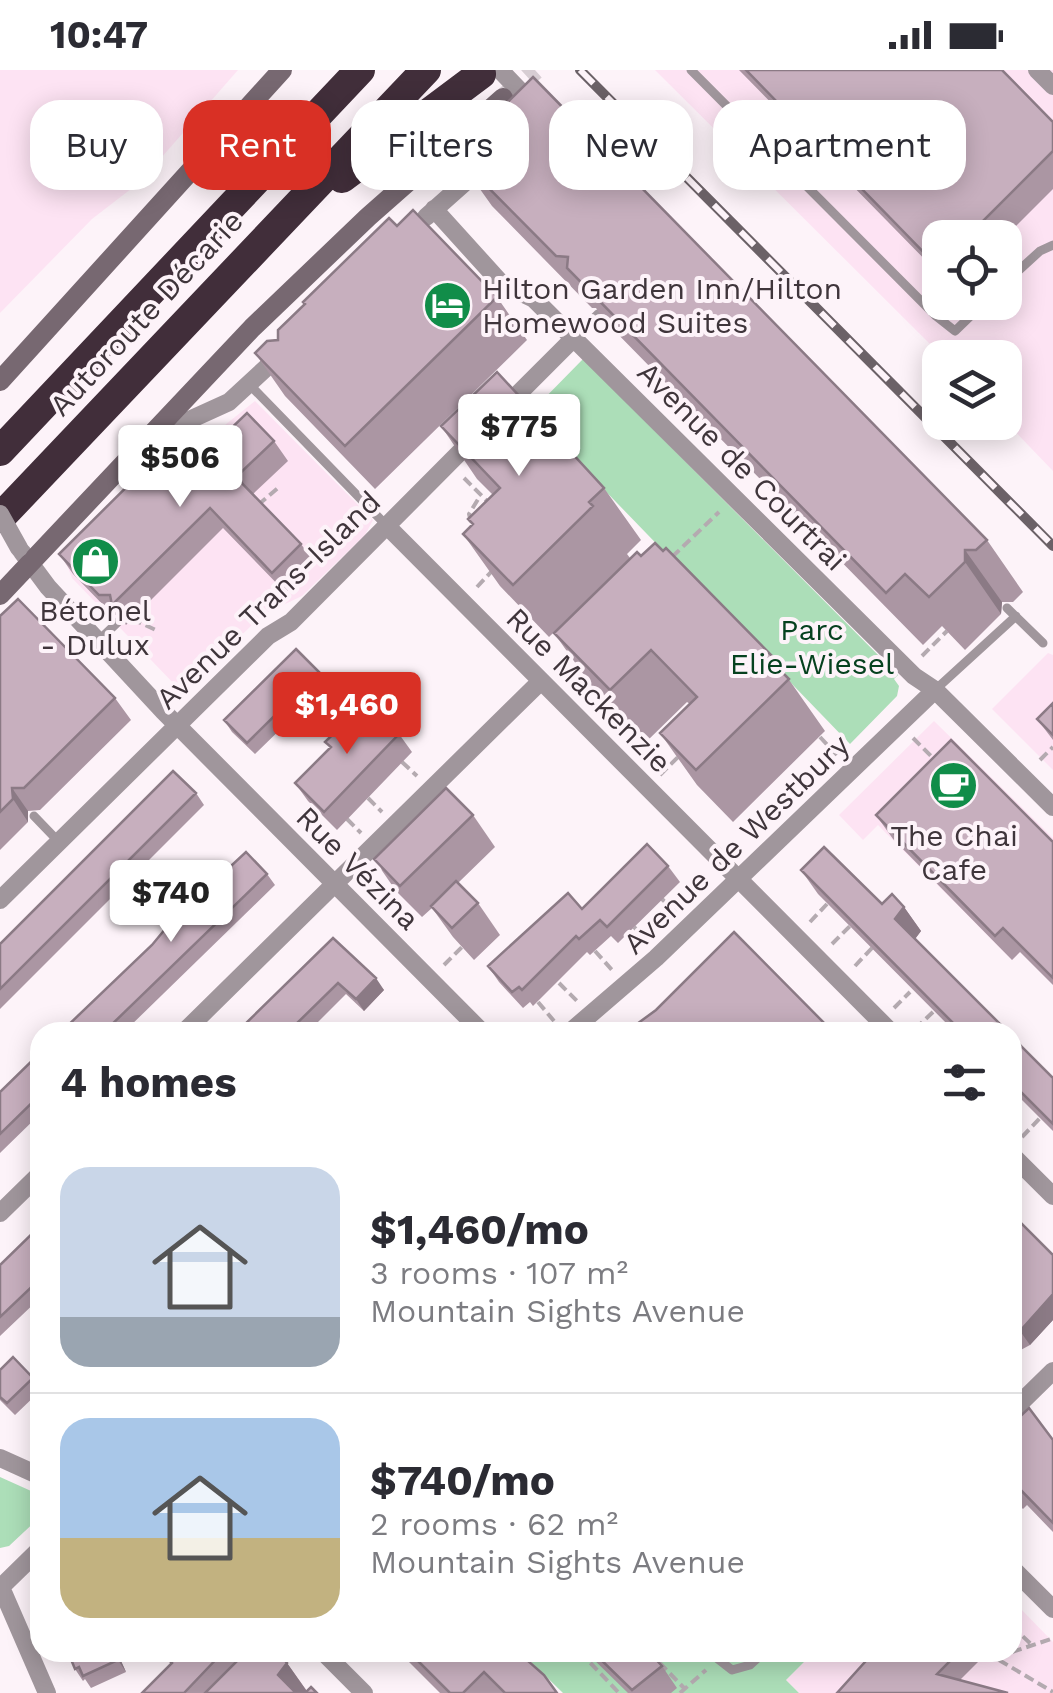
<!DOCTYPE html>
<meta charset="utf-8">
<style>
body{margin:0;font-family:"Work Sans",sans-serif;background:#f7f7f7;color:#2b2b33;height:100vh;display:flex;flex-direction:column;font-size:38px;white-space:nowrap}
*{box-sizing:border-box;margin:0}
p{font-size:32px;color:#7c7c81}
.icon{flex:none;width:55px;height:55px;fill:none;stroke:currentColor;stroke-width:2;stroke-linecap:round;stroke-linejoin:round}
.map{position:relative;flex:1;overflow:hidden}
.panel{position:absolute;left:30px;top:952px;width:992px;height:640px;display:flex;flex-direction:column;background:#fff;border-radius:30px;box-shadow:0 5px 25px #0003}
.panel>*{flex:none}
.hud{position:absolute;left:30px;top:30px;width:995px;height:90px;display:flex;gap:20px}
.buttons{position:absolute;left:922px;top:150px;display:grid;gap:20px}
.buttons a{display:grid;place-items:center;width:100px;height:100px;border-radius:20px;background:#fff;box-shadow:0 5px 25px #0003;font-size:50px}
.price{position:absolute;translate:-50% -85px;padding:0 22px;border-radius:10px;background:#fff;color:#222;font-size:32px;line-height:65px;filter:drop-shadow(0 2px 5px #0008)}
.price::after{content:'';position:absolute;left:50%;top:60px;width:30px;height:22px;margin-left:-15px;background:inherit;clip-path:polygon(0 0,100% 0,50% 100%)}
.price.on{background:#d93025;color:#fff}
ul{padding:0;list-style:none}
li{display:flex;align-items:center;gap:30px;height:250px;padding:0 30px}
li+li{border-top:2px solid #e1e1e2}
li span{display:grid;place-items:center;flex:none;width:280px;height:200px;border-radius:30px;color:#555}
li>.icon{margin-inline-start:auto}
span .icon{width:120px;height:120px;fill:#fffc;stroke-width:1}
li b{font-size:42px}
h2{display:flex;justify-content:space-between;align-items:center;height:120px;padding:0 30px;font-size:42px}
.pill{padding:0 35px;border-radius:30px;background:#fff;box-shadow:0 5px 25px #0003;font-size:35px;line-height:90px}
.pill.on{background:#d93025;color:#fff}
.status{display:flex;justify-content:space-between;align-items:center;height:70px;padding:0 50px;background:#fff;direction:ltr}
.status svg{height:28px;fill:currentColor}
.map>svg:first-child{display:block}
.built{fill:#fde3f3;fill-rule:evenodd}
.green{fill:#acdeb8}
.lines{fill:none;stroke-linecap:round;stroke-linejoin:round}
.secondary-tunnel{stroke:#d7cdd3;stroke-width:20;stroke-dasharray:20 10;stroke-linecap:butt}
.path{stroke:#b4aab0;stroke-width:4;stroke-dasharray:10 5;stroke-linecap:butt}
.service{stroke:#a0969c;stroke-width:9}
.minor{stroke:#a0969c;stroke-width:18}
.secondary{stroke:#776871;stroke-width:20}
.motorway{stroke:#412e3a;stroke-width:30}
.rail-casing{stroke:#6b6167;stroke-width:10}
.rail{stroke:#fdf3f9;stroke-width:6;stroke-dasharray:19;stroke-linecap:butt}
.minor-bridge{stroke:#a0969c;stroke-width:18}
.wall{fill:#ab96a3}
.shaded-wall{fill:#8b7a85}
.building{fill:#c7afbe;stroke:#8b7a85;stroke-width:2.5}
.labels{text-anchor:middle;dominant-baseline:central;stroke-width:8;stroke-linejoin:round;paint-order:stroke}
.poi-label{font-size:30px;fill:#3f353b;stroke:#fdf3f9}
.street-label{font-size:30px;fill:#3f353b;stroke:#fdf3f9}
.park-label{font-size:30px;fill:#06411f;stroke:#fdf3f9}
</style>
<div class="status"><b>10:47</b><svg viewBox="0 0 49 12"><path d="M0 12V9h3v3zM5 12V6h3v6zM10 12V3h3v9zM15 12V0h3v12zM26 1h20v11H26zM47 4h2v5h-2z"/></svg></div>
<div class="map">
<svg width="1053" height="1623" viewBox="0 0 1053 1623">
<rect width="100%" height="100%" fill="#fdf3f9"/>
<path class="built" d="M0 0H238L140 112 92 149 0 243Z
M655 0H1053V401L1005 351V288L943 287ZM940 168H1005V232H940Z
M255 331 373 450 365 465 302 526 262 545 192 614 178 618 72 508 65 490 76 474Z
M1048 583 1053 585V700L992 639Z
M934 651 1053 768V850L1012 890 878 755 863 770 839 745Z
M1013 1531 1053 1572V1623H799L786 1610 813 1583 1012 1582Z"/>
<path class="green" d="M583 289 898 605 894 609 899 616 897 626 850 674 530 343Z
M0 1407 40 1425V1447L9 1476 0 1478Z
M522 1583H813L786 1610 799 1623H563Z"/>
<g class="lines">
<path class="secondary-tunnel" d="M505 27 535 0"/>
<path class="path" d="M217 358 223 363 234 357
M736 403 745 394
M464 408 489 433
M258 435 278 418
M471 452 469 444 480 426
M672 487 719 442
M477 517 491 502
M132 549 158 561
M922 586 947 561
M556 598 571 583
M820 667 837 685
M913 668 936 691
M1040 690 1053 677
M402 692 417 706
M660 705 678 687
M368 728 382 742
M347 749 361 763
M662 829 676 843
M810 852 827 834
M634 857 647 870
M832 874 850 856
M595 881 612 900
M444 895 462 877
M855 896 872 878
M559 913 577 931
M538 932 554 951
M894 938 910 922
M915 959 933 942
M1022 1067 1041 1047
M1012 1564 1016 1560 1032 1575
M580 1582 619 1623
M649 1582 684 1618
M994 1582 999 1590 1011 1582
M1012 1582 1051 1569
M999 1590 1053 1622
M680 1623 706 1600"/>
<path class="service" d="M691 0 936 246 955 261 985 232
M1005 213 1040 181 1053 175
M574 268 598 244
M249 314 386 455
M1007 538 1043 573
M98 571 119 551
M935 620 1016 546
M34 746 59 772
M709 1582 732 1600 750 1595 764 1582"/>
<path class="minor" d="M500 0 522 23 526 40
M1037 0 1053 16
M434 139 501 213 534 229 914 606 935 620 1053 737
M426 147 489 91
M501 341 574 268
M152 367 229 332 280 285
M386 455 891 962
M22 482 48 517 163 641 482 962
M0 830 268 566 291 552 475 367
M184 962 541 611
M570 962 656 888 935 620
M1012 1085 1053 1126
M0 1143 40 1104
M1012 1341 1053 1301
M0 1388 40 1406
M1012 1498 1053 1539
M0 1515 47 1623
M0 1518 40 1479
M323 1582 364 1623"/>
<path class="secondary" d="M0 311 282 0
M0 525 252 258 368 147 503 28"/>
<path class="motorway" d="M342 108 481 4
M0 381 360 0
M0 448 426 0"/>
<defs>
<path id="rail" d="M580 0 1053 476"/>
</defs>
<use href="#rail" class="rail-casing"/>
<use href="#rail" class="rail"/>
<path class="minor-bridge" d="M0 444 19 478"/>
</g>
<path class="wall" d="M739 0H1002L1053 52V119L1004 168H940V205Z
M455 84 987 470 1023 522 1013 532H1002L1001 544 965 580 942 556 923 575 604 250 596 238H592L492 136Z
M397 156 497 227 527 270 375 419 285 326 255 283 278 270Z
M441 356 604 418 641 470 627 484 630 488 549 567 500 516 463 464 473 455 468 449 493 425 477 409Z
M185 367 218 371H274L288 391 253 424 301 474 315 494 286 523 223 458 126 555 119 545H113L73 504 59 484Z
M0 546 115 628 131 650 40 740 28 741V752L0 780Z
M554 563 773 587 825 661 733 752 697 715 660 663 690 634 687 632 646 672 591 615Z
M319 602 327 614 255 684 232 662 224 650Z
M1053 633V670L1037 649Z
M363 647 399 664 412 682 337 760 308 731 295 713 330 678 325 672Z
M196 723 204 735 0 939V874Z
M473 745 495 777 458 813 478 833 500 865 474 890 453 867 432 838 422 847 396 821 374 789Z
M876 745 1053 772V915L1020 882 1012 890 893 769Z
M668 796 680 812 618 873 611 866 590 885 587 882 533 936 530 932 523 938 499 912 488 896Z
M801 800 882 834 904 837 921 861 915 869 1008 962H955L818 824Z
M267 804 275 815 124 962H61L152 875 171 853 165 845Z
M333 868 384 920 364 941 346 924 308 962H237Z
M1012 967 1053 1008V1061L1012 1020Z
M40 983V1044L0 1083V1022Z
M1012 1144 1053 1185V1250L1030 1275 1017 1282 1012 1278Z
M40 1156V1228L0 1266V1195Z
M0 1300 33 1308 40 1318V1321L15 1345 0 1330Z
M1012 1354 1053 1370V1462L1027 1435 1023 1439 1012 1428Z
M117 1582 126 1602 91 1618 85 1609 83 1611 75 1599Z
M169 1582H277L287 1593 307 1621 317 1623H142L171 1594 166 1587Z
M399 1582H470L557 1623H440Z
M586 1582H649L662 1596 677 1618 671 1623H628Z
M874 1582H994L990 1588 986 1584 960 1610 837 1623Z"/>
<path class="shaded-wall" d="M965 480 1002 532 1001 544 965 492Z
M12 718 28 741V752L13 729Z
M904 837 921 861 912 873 895 849Z
M376 908 384 920 364 941 356 929Z
M1053 1224V1250L1030 1275 1020 1261Z
M114 1582H117L126 1602 118 1590Z
M287 1593 308 1623H290L278 1605Z"/>
<path class="building" d="M746 0H1002L1053 52V81L966 168H940V193L937 196Z
M533 7 987 470 976 480H965V492L929 527 905 504 886 523 567 198 568 187 556 186 455 84Z
M413 140 497 227 345 376 255 283 267 271 278 270V260L305 234 303 232 389 148 397 156Z
M497 302 604 418 589 432 593 436 513 515 463 464 473 454 468 449 500 418 441 356Z
M247 343 274 371 236 407 301 474 272 503 210 438 112 535 110 525H99L59 484 181 363 185 367 204 357 218 371Z
M655 473 663 481 666 478 773 587 770 590 789 609 696 700 660 663 697 627 651 580 610 620 554 563 637 482 641 486Z
M18 529 115 628 24 718H12L13 729 0 742V546Z
M296 579 319 602 247 673 224 650Z
M1053 633V665L1037 649Z
M373 637 399 664 324 742 295 713 331 677 325 672 357 641 363 647Z
M951 670 1053 772V908L1003 858 995 866 876 745Z
M173 701 196 723 0 919V874Z
M446 718 473 745 400 816 374 789Z
M647 774 668 796 607 857 600 850 579 869 576 866 522 920 519 917 512 922 488 896 568 823 582 839Z
M824 777 882 834 892 824 904 837 895 849 1008 962H962L801 800Z
M246 782 267 804 104 962H61L152 875 171 852 165 845 183 827 190 834Z
M456 811 478 833 452 858 431 836Z
M734 862 833 962H626L656 940Z
M333 868 376 908 356 929 338 913 288 962H237Z
M1012 967 1053 1008V1054L1012 1013Z
M40 983V1025L0 1064V1022Z
M1012 1144 1053 1185V1224L1020 1261 1012 1265Z
M40 1156V1209L0 1247V1195Z
M13 1287 33 1308 7 1333 0 1327V1300Z
M1029 1338 1053 1370V1453L1012 1411V1354Z
M68 1582H114L118 1590 83 1606 79 1597 75 1599Z
M169 1582H223L184 1623H142L172 1593 166 1587Z
M246 1582H277L287 1593 278 1605 296 1623H205Z
M409 1582H470L472 1585 474 1582H518L544 1605 557 1623H505L484 1602 463 1623H450Z
M593 1582H649L662 1596 632 1620Z
M874 1582H959L937 1604 1008 1623H837Z
M311 1617 317 1623H305Z"/>
<defs>
<symbol id="hotel-disc" viewBox="-11 -11 22 22"><circle r="9.5" fill="#118d49" stroke="#fdf3f9"/><path d="M-6-4.5h1.5V1H6V5H4.5V3h-9V5H-6ZM-4 0a1.8 1.8 0 1 1 3.6 0ZM.5 0V-2.5h3Q6-2.5 6 0Z" fill="#fff"/></symbol>
<symbol id="shop-disc" viewBox="-11 -11 22 22"><circle r="9.5" fill="#118d49" stroke="#fdf3f9"/><path d="M-5-2.5h2.3a2.7 3.5 0 0 1 5.4 0H5L5.5 6h-11ZM-1.5-2.5h3a1.5 2.3 0 0 0-3 0Z" fill="#fff"/></symbol>
<symbol id="cafe-disc" viewBox="-11 -11 22 22"><circle r="9.5" fill="#118d49" stroke="#fdf3f9"/><path d="M-5.5-4.5H6V0H3Q3 3.5 0 3.5H-2.5Q-5.5 3.5-5.5 0ZM3-3.2v2h1.7v-2ZM-6 4.5H4V6H-6Z" fill="#fff"/></symbol>
</defs>
<g fill-rule="evenodd">
<use href="#hotel-disc" x="420" y="208" width="55" height="55"/>
<use href="#shop-disc" x="68" y="464" width="55" height="55"/>
<use href="#cafe-disc" x="926" y="688" width="55" height="55"/>
</g>
<g class="labels">
<g class="poi-label">
<text x="482" y="218" text-anchor="start">Hilton Garden Inn/Hilton<tspan x="482" dy="34">Homewood Suites</tspan></text>
<text x="95" y="540">Bétonel<tspan x="95" dy="34">- Dulux</tspan></text>
<text x="954" y="765">The Chai<tspan x="954" dy="34">Cafe</tspan></text>
</g>
<g class="street-label">
<text transform="translate(146 243) rotate(-47)">Autoroute Décarie</text>
<text transform="translate(742 396) rotate(45)">Avenue de Courtrai</text>
<text transform="translate(268 530) rotate(-44)">Avenue Trans-Island</text>
<text transform="translate(589 620) rotate(45)">Rue Mackenzie</text>
<text transform="translate(736 774) rotate(-44)">Avenue de Westbury</text>
<text transform="translate(358 798) rotate(45)">Rue Vézina</text>
</g>
<g class="park-label">
<text x="812" y="559">Parc<tspan x="812" dy="34">Elie-Wiesel</tspan></text>
</g>
</g>
</svg>
<div class="buttons">
<a><svg class="icon" aria-label="locate" viewBox="0 0 24 24"><circle cx="12" cy="12" r="6"/><path d="M12 2v4M12 18v4M2 12h4M18 12h4"/></svg></a>
<a><svg class="icon" aria-label="layers" viewBox="0 0 24 24"><path d="M12 4l9 5-9 5-9-5zM3 14l9 5 9-5"/></svg></a>
</div>
<b class="price" style="left:519px;top:409px">$775</b>
<b class="price" style="left:180px;top:440px">$506</b>
<b class="price on" style="left:347px;top:687px">$1,460</b>
<b class="price" style="left:171px;top:875px">$740</b>
<div class="hud">
<a class="pill">Buy</a>
<a class="pill on">Rent</a>
<a class="pill">Filters</a>
<a class="pill">New</a>
<a class="pill">Apartment</a>
</div>
<section class="panel">
<h2>4 homes<svg class="icon" aria-label="filters" viewBox="0 0 24 24"><path d="M4 7h16M4 17h16"/><circle cx="9" cy="7" r="2"/><circle cx="15" cy="17" r="2"/></svg></h2>
<ul>
<li><span style="background:linear-gradient(#c9d6e8 75%,#9aa5b1 0)"><svg class="icon" aria-label="home" viewBox="0 0 24 24"><path d="M3 11l9-7 9 7M6 9v11h12V9"/></svg></span><div><b>$1,460/mo</b><p>3 rooms · 107 m²</p><p>Mountain Sights Avenue</p></div></li>
<li><span style="background:linear-gradient(#a9c7e8 60%,#c2b280 0)"><svg class="icon" aria-label="home" viewBox="0 0 24 24"><path d="M3 11l9-7 9 7M6 9v11h12V9"/></svg></span><div><b>$740/mo</b><p>2 rooms · 62 m²</p><p>Mountain Sights Avenue</p></div></li>
</ul>
</section>
</div>
